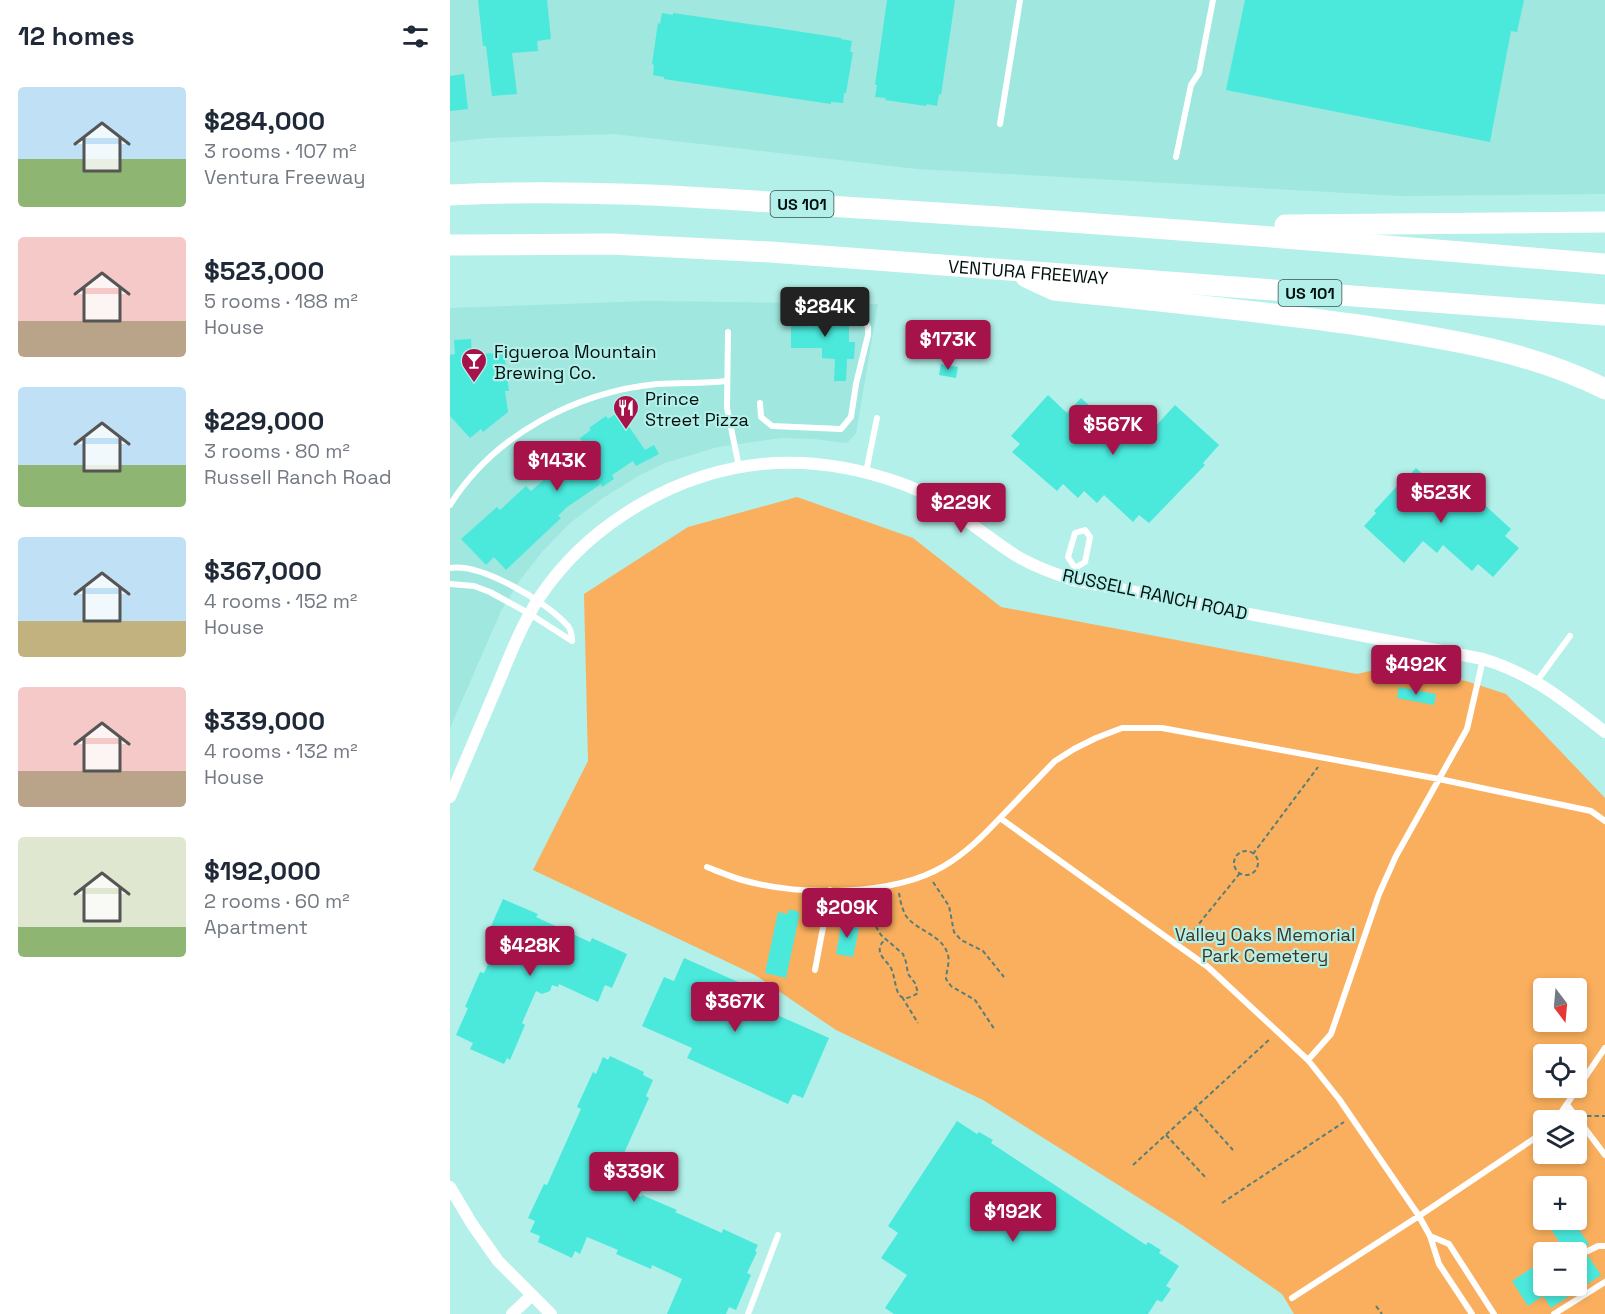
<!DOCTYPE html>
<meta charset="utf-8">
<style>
body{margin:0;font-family:"Space Grotesk",sans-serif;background:#f6f6f7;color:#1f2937;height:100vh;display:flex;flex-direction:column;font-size:22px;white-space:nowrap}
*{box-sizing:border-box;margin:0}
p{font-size:20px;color:#747a83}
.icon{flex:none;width:33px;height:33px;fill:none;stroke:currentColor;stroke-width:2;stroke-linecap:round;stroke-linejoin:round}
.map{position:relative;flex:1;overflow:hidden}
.panel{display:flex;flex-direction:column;background:#fff;width:450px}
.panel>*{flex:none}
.needle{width:39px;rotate:164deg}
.buttons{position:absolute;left:1083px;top:978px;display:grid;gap:12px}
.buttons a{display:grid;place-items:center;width:54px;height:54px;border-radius:6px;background:#fff;box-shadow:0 3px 9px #0003;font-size:30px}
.price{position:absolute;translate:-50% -51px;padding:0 14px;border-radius:6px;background:#a6124a;color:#fff;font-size:20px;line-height:39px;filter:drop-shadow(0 2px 3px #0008)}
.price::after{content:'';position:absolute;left:50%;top:36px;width:18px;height:14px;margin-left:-9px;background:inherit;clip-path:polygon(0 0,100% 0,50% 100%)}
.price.active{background:#222;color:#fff}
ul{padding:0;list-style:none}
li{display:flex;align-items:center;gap:18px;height:150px;padding:0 18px}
li span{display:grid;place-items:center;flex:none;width:168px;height:120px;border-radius:6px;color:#555}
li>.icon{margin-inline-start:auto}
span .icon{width:72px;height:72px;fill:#fffc;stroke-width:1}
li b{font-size:26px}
h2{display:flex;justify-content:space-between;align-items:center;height:72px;padding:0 18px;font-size:26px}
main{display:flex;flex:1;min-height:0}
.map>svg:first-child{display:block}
.built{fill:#9fe7df}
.green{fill:#f9af5d;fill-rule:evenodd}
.building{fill:#4ae9dc}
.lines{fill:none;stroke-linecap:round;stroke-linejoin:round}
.path{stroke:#587e7a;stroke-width:2;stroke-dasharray:4.5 3;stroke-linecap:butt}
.lane{stroke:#fff;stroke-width:6}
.street{stroke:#fff;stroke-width:12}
.highway{stroke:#fff;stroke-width:21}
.labels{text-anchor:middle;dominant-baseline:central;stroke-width:4.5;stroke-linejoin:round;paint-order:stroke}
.shield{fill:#b3f0e9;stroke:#365350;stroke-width:1.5}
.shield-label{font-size:16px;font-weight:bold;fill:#00100e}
.street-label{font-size:18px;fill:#00100e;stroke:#b3f0e9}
.poi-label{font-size:18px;fill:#00100e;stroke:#b3f0e9;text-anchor:start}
.park-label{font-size:18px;fill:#453321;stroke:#b3f0e9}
</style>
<main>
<section class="panel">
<h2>12 homes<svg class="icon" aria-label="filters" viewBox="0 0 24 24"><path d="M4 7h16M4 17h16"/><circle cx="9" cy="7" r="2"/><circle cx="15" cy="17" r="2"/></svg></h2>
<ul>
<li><span style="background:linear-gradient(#bfe0f5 60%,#8fb573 0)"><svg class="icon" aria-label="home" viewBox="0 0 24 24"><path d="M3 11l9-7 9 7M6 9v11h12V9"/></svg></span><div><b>$284,000</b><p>3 rooms · 107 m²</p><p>Ventura Freeway</p></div></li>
<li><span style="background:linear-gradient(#f6c9c9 70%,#b9a48a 0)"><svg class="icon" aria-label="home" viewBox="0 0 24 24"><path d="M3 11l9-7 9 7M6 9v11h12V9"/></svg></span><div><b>$523,000</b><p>5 rooms · 188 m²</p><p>House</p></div></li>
<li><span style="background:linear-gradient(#bfe0f5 65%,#8fb573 0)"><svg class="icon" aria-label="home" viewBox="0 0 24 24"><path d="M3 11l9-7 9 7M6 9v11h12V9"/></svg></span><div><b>$229,000</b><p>3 rooms · 80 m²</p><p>Russell Ranch Road</p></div></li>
<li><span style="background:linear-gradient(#bfe0f5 70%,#c2b280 0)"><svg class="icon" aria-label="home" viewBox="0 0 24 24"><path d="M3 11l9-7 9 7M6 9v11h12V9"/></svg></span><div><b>$367,000</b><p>4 rooms · 152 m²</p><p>House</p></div></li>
<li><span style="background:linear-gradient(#f6c9c9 70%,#b9a48a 0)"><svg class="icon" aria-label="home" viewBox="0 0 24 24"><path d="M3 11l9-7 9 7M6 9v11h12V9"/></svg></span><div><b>$339,000</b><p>4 rooms · 132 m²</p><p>House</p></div></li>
<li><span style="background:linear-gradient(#dfe7d0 75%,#8fb573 0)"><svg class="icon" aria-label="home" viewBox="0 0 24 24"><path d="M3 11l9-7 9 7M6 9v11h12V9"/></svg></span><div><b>$192,000</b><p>2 rooms · 60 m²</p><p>Apartment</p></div></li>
</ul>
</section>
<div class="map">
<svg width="1155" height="1314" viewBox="0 0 1155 1314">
<rect width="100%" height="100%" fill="#b3f0e9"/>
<path class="built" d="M0 0H1155V194L952 196 467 169 164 134 38 138 0 142Z
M198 301 428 304 406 433 397 443 364 439 331 438 268 447 215 463 188 476 153 498 120 523 92 552 70 580 51 611 0 728V308Z"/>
<path class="green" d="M347 497 463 538 551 607 907 674 937 667 1016 681 1056 694 1155 798V1314H844L832 1294 732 1225 533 1100 386 1030 305 975 83 870 138 761 134 594 238 527ZM1094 988H1126V1022H1094ZM1094 1054H1126V1088H1094ZM1094 1120H1126V1154H1094ZM1094 1186H1126V1220H1094ZM1094 1252H1126V1286H1094Z"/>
<path class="building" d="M28 0H97L101 39 87 41 88 51 62 53 67 94 42 96 36 46H33Z
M437 0H505L491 95 489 94 487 106 477 104 476 106 435 100 436 98 425 97 427 85H425Z
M795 0H1074L1067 32 1061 31 1040 142 776 90Z
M212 13 223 15V13L320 27 391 38V39L402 41 400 52H403L396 93H394L393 103 381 102V104L214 79V77L203 75 204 65 202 64 208 23 210 24Z
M14 74 18 109 0 111V76Z
M354 311H392L388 315 387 320 399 325V342H405L404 359H397L396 381H384L385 359 372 358V348H341V321H354Z
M21 339 22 354 54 353 59 391H55L58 412 33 432 31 429 20 438 0 416V355L5 354 4 340Z
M491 364 508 367 506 378 489 375Z
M598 395 617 413 631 398 672 435 679 427 693 440 725 405 769 445 753 463 755 465 699 523 689 515 683 522 654 495 647 503 634 491 628 498 613 484 607 491 562 452 570 444 561 436Z
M169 412 195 450 204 445 209 454 186 466 183 461 162 475 164 479 152 487 151 484 117 507 108 516 111 518 56 570 44 557 36 565 11 539 47 507 50 510 76 486 81 491 102 473 101 470 117 458 115 456 133 444 130 438 141 430 139 428 156 416 158 419Z
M966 468 978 479 984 473 1006 492 1010 487 1024 500 1026 497 1061 529 1055 536 1069 548 1043 577 1028 564 1022 571 993 545 987 553 973 541 954 563 914 526 926 513 924 511 950 483 951 484Z
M949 687 986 694 984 705 947 698Z
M53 899 88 914 86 917 140 942 142 938 177 954 162 988 155 985 148 1002 109 984 108 987 102 985 100 991 92 994 86 991 72 1023 75 1025 60 1060 57 1058 54 1064 20 1049 23 1043 6 1035 18 1008 15 1007 30 972 34 973 50 938 38 933Z
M339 909 349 912V917L336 978 315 973 328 912 338 914Z
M392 920 403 923 402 927 409 928 403 957 386 954Z
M234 958 295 985 289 998 379 1038 353 1098 343 1094 338 1104 237 1058 242 1048 192 1026 214 977 224 981Z
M160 1056 194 1072 193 1075 203 1080 196 1096 199 1098 160 1184 191 1197 192 1195 227 1210 225 1212 272 1233 273 1229 308 1245 305 1251 307 1252 297 1273 301 1275 286 1310 279 1307 276 1314H217L232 1279 202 1265 201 1269 166 1254 168 1250 137 1237 130 1254 125 1251 122 1258 88 1242 90 1236 80 1232 85 1221 78 1218 94 1184 97 1185 131 1109 127 1107 143 1072 146 1074 153 1057 158 1060Z
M507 1121 527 1134 529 1132 543 1140 541 1143 696 1245 698 1242 711 1250 709 1253 729 1266 716 1286 721 1289 712 1302 707 1300 698 1314H444L435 1308 457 1275 431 1258 448 1233 438 1226Z
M1106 1220H1122L1139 1244 1133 1249 1134 1254 1138 1256 1151 1275 1101 1308 1093 1296 1078 1306 1062 1281 1094 1260V1286H1126V1252H1116L1098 1225Z"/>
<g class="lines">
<path class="path" d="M784 863a12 12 0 1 1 24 0a12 12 0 1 1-24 0Z
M803 854 868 767
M483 882 499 906 504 932 511 940 533 951 554 977
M449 893C450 900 452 909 456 916 467 931 493 935 498 955 500 963 496 972 496 979L501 986 525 1000 545 1030
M420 897 425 925 431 935 453 954 456 962 458 974 465 983 468 993C443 1009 448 983 441 968 437 961 428 956 430 947 431 943 433 942 436 939
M735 941 790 873
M452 997 468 1023
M745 1108 783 1150
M1137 1116H1155
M716 1135 757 1179
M683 1165 821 1038
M772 1203 894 1122
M926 1306 932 1314"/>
<path class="lane" d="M550 124 570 0
M726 157 741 85 749 73 763 0
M278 332 277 408 289 467
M310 403 311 417 322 426 391 429 401 417 406 384 418 335V327L415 322 392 318
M416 472 427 418
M0 505C44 435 126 392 207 384 230 382 253 384 276 381
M635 530 640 537 635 562 625 568 618 557 625 533Z
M0 568C31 563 95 601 116 624 121 628 122 635 122 641
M0 584 24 586 40 592 80 614 122 641
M1087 681 1120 636
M257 867C270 872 283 878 296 881 351 896 444 896 494 866 516 853 533 836 550 818
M365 970 380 890
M858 1060 881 1034 929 894 946 856 1017 729 1033 659
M1118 1106 1155 1155
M1106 1120 1155 1048
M980 1236 999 1244 1044 1314
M1138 1251 1148 1246H1155
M842 1298 969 1216 1094 1132
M298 1314 328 1235
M1022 1314 989 1264 980 1236 969 1216 889 1099 858 1060 758 967 550 818 605 761 624 749 646 738 672 728H712L989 779 1141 811 1155 821
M1104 1314 1155 1282"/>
<path class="street" d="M0 797C16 759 32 722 48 684 60 655 72 624 89 598 140 521 233 468 325 463 367 461 411 469 450 483 494 498 526 530 565 555 583 566 603 573 623 580L1033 659C1085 675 1113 700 1155 732
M0 1187 22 1224 48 1261 101 1314
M62 1314 82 1295"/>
<g class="highway">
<path d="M0 195C147 187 295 201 442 210 680 225 917 244 1155 264"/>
<path d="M835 225 1155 222"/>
<path id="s1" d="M0 245 161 244 320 252 1155 315"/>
<path d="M576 277 604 290C708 301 812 311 915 326 997 339 1080 351 1155 389"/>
</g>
</g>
<defs>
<symbol id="bar-pin" viewBox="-11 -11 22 30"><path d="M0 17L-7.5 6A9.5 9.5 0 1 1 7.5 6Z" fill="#a6124a" stroke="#b3f0e9"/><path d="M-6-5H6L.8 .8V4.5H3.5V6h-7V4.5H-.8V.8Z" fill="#fff"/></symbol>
<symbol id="restaurant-pin" viewBox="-11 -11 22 30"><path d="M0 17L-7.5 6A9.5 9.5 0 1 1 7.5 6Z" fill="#a6124a" stroke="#b3f0e9"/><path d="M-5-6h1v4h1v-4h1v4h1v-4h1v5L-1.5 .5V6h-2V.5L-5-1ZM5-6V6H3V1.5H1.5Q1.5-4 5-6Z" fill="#fff"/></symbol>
</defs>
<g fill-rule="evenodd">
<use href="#bar-pin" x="9" y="346" width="30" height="40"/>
<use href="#restaurant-pin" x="161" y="393" width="30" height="40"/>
</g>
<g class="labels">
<g class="shield">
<rect x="320.5" y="191" width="63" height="26" rx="4.5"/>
<rect x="828.5" y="280" width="63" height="26" rx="4.5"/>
</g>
<g class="shield-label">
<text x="352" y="204">US 101</text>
<text x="860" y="293">US 101</text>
</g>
<g class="street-label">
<text stroke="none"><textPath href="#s1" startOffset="579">VENTURA FREEWAY</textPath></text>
<text transform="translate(705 594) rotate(12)">RUSSELL RANCH ROAD</text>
</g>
<g class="poi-label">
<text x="44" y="351">Figueroa Mountain<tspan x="44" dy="21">Brewing Co.</tspan></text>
<text x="195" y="398">Prince<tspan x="195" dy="21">Street Pizza</tspan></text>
</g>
<g class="park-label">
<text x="815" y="934">Valley Oaks Memorial<tspan x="815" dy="21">Park Cemetery</tspan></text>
</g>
</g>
</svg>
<div class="buttons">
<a><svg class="needle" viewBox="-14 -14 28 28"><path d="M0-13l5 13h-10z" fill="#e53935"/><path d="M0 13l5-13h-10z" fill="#747a83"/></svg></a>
<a><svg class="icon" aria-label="locate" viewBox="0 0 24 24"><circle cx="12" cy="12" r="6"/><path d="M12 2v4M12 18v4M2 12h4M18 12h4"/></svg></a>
<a><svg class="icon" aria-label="layers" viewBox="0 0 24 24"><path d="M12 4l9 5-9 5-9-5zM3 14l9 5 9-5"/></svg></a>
<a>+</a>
<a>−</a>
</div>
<b class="price active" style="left:375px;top:338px">$284K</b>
<b class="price" style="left:498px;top:371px">$173K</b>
<b class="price" style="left:663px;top:456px">$567K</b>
<b class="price" style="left:107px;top:492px">$143K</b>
<b class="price" style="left:991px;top:524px">$523K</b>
<b class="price" style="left:511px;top:534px">$229K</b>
<b class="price" style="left:966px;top:696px">$492K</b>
<b class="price" style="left:397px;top:939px">$209K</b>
<b class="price" style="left:80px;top:977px">$428K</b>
<b class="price" style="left:285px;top:1033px">$367K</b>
<b class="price" style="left:184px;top:1203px">$339K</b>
<b class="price" style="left:563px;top:1243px">$192K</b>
</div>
</main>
